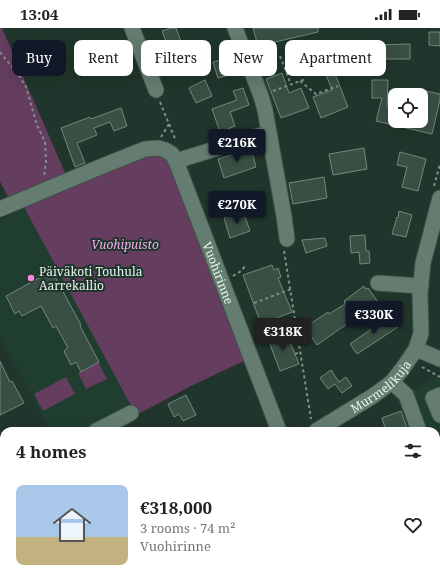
<!DOCTYPE html>
<meta charset="utf-8">
<style>
body{margin:0;font-family:"Noto Serif",serif;background:#f2f2f2;color:#222;height:100vh;display:flex;flex-direction:column;font-size:15px;white-space:nowrap}
*{box-sizing:border-box;margin:0}
p{font-size:13px;color:#767676}
.icon{flex:none;width:22px;height:22px;fill:none;stroke:currentColor;stroke-width:2;stroke-linecap:round;stroke-linejoin:round}
.map{position:relative;flex:1;overflow:hidden}
.panel{position:absolute;left:0px;top:399px;width:440px;height:156px;display:flex;flex-direction:column;background:#fff;border-radius:12px 12px 0 0;box-shadow:0 4px 16px #0002}
.panel>*{flex:none}
.guide{position:absolute;left:12px;top:12px;width:416px;height:36px;display:flex;gap:8px}
.controls{position:absolute;left:388px;top:60px;display:grid;gap:8px}
.controls a{display:grid;place-items:center;width:40px;height:40px;border-radius:8px;background:#fff;box-shadow:0 4px 16px #0002;font-size:20px}
.price{position:absolute;translate:-50% -34px;padding:0 9px;border-radius:4px;background:#111827;color:#fff;font-size:13px;line-height:26px;filter:drop-shadow(0 1px 2px #0008)}
.price::after{content:'';position:absolute;left:50%;top:24px;width:12px;height:9px;margin-left:-6px;background:inherit;clip-path:polygon(0 0,100% 0,50% 100%)}
.price.selected{background:#222;color:#fff}
ul{padding:0;list-style:none}
li{display:flex;align-items:center;gap:12px;height:100px;padding:0 16px}
li+li{border-top:1px solid #e0e0e0}
li span{display:grid;place-items:center;flex:none;width:112px;height:80px;border-radius:8px;color:#555}
li>.icon{margin-inline-start:auto}
span .icon{width:48px;height:48px;fill:#fffc;stroke-width:1}
li b{font-size:17px}
h2{display:flex;justify-content:space-between;align-items:center;height:48px;padding:0 16px;font-size:17px}
.pill{padding:0 14px;border-radius:8px;background:#fff;box-shadow:0 4px 16px #0002;font-size:14px;line-height:36px}
.pill.selected{background:#111827;color:#fff}
.status{display:flex;justify-content:space-between;align-items:center;height:28px;padding:0 20px;background:#fff;direction:ltr}
.status svg{height:11px;fill:currentColor}
.map>svg:first-child{display:block}
.built{fill:#203e30}
.green{fill:#643d5f}
.building{fill:#394f44;stroke:#71897d}
.lines{fill:none;stroke-linecap:round;stroke-linejoin:round}
.minor-casing{stroke:#3e5148;stroke-width:17}
.path{stroke:#7f9087;stroke-width:2;stroke-dasharray:3 3;stroke-linecap:butt}
.minor{stroke:#657c70;stroke-width:15}
.poi-dot{fill:#f788eb;stroke:#20352b;stroke-width:1.5}
.labels{text-anchor:middle;dominant-baseline:central;stroke-width:4;stroke-linejoin:round;paint-order:stroke}
.park-label{font-size:12px;font-style:italic;fill:#f9adef;stroke:#20352b}
.poi-label{font-size:12px;fill:#e8f5ee;stroke:#20352b;text-anchor:start}
.street-label{font-size:12px;fill:#e8f5ee;stroke:#20352b}
</style>
<div class="status"><b>13:04</b><svg viewBox="0 0 49 12"><path d="M0 12V9h3v3zM5 12V6h3v6zM10 12V3h3v9zM15 12V0h3v12zM26 1h20v11H26zM47 4h2v5h-2z"/></svg></div>
<div class="map">
<svg width="440" height="555" viewBox="0 0 440 555">
<rect width="100%" height="100%" fill="#20352b"/>
<path class="built" d="M24 179 130 376 80 403H50L0 308V193Z
M440 347V436L436 426V403H427L411 363Z
M226 551H335V555H226Z"/>
<path class="green" d="M0 0H2L66 147 8 169 0 153Z
M156 125 165 130 171 137 244 333 195 356 140 385 130 376 24 179 148 127Z
M98 334 107 351 86 361 78 345Z
M66 349 75 366 43 383 34 366Z
M440 446V555H335V551H436V449Z
M203 551H226V555H203Z"/>
<path class="building" d="M171 0H176L182 16 169 21 162 3Z
M253 0H318V4L258 18Z
M429 4H440V18L429 17Z
M410 16V31H372V17Z
M347 18 354 38 335 46 348 79 321 90 313 69 332 62 319 29Z
M105 19 111 36 99 41 92 24Z
M234 28 239 44 218 50 213 34Z
M282 45 289 65 301 60 309 80 281 90 266 51Z
M205 52 212 68 196 75 189 60Z
M372 52H388L387 79 395 81V93H421V62L440 66V72L432 106 376 93 382 70H372Z
M243 60 249 77 230 84 235 98 220 104 212 81 237 72 233 63Z
M121 80 127 98 114 103 110 94 94 100 97 107 77 115 85 135 75 139 61 100 90 89 91 91Z
M364 120 367 141 333 147 329 126Z
M251 121 256 139 224 150 218 131Z
M400 124 426 131 418 163 402 159 407 139 397 137Z
M324 149 327 170 293 176 289 155Z
M399 183 412 187 406 209 392 206 397 189 398 190Z
M234 186 235 190 244 186 250 203 230 210 224 190Z
M365 207 366 223H369L370 235 360 236 359 224 351 225 350 208Z
M325 210 327 218 306 225 302 212Z
M272 237 274 242 278 240 281 249 278 250 292 284 261 296 243 247Z
M52 243 81 297 80 298 99 334 81 344 76 334 71 337 64 323 68 320 56 298 53 300 41 278 22 288 19 283 15 286 6 268Z
M364 258 366 261 368 260 378 274 317 317 307 302 309 301 307 298 328 284 329 286 345 276 344 273Z
M390 288 398 299 357 326 350 316Z
M286 304 299 336 280 343 268 311Z
M0 333 10 354 12 353 24 375 0 387Z
M331 342 339 354 346 349 352 358 342 365 335 356 328 361 320 350Z
M186 367 196 387 183 393 179 386 174 389 168 376Z
M401 383 407 400 399 403H386L382 390Z"/>
<g class="lines">
<defs>
<g id="minor">
<path d="M132 0 156 62"/>
<path d="M235 0 261 68 265 82 284 188 287 211"/>
<path d="M176 133 254 109 269 105"/>
<path id="s1" d="M0 181 100 139 145 121 158 120 165 122 172 126 176 133 279 403"/>
<path d="M378 255 421 258"/>
<path d="M416 321 440 331"/>
<path d="M392 354 406 367 419 403"/>
<path d="M440 367 433 370 440 387"/>
<path d="M96 403 131 385"/>
<path id="s2" d="M316 403 373 368 392 354 403 340 416 321 421 305 420 265 423 235 440 170"/>
<path d="M436 440 440 448"/>
<path d="M0 454 4 452"/>
<path d="M0 469 4 476"/>
<path d="M44 551 47 555"/>
<path d="M194 555 195 551"/>
</g>
</defs>
<use href="#minor" class="minor-casing"/>
<path class="path" d="M0 24 3 28 18 46 26 59 37 97 45 114 46 133 44 148
M296 24 317 19 319 26 342 18
M280 28 291 57
M300 53 316 66 338 58
M273 63 306 51
M160 74 176 113
M161 109 169 96
M434 158 440 136
M284 223 311 391
M233 248 241 243 246 237
M254 275 291 261
M290 315 298 311
M295 326 300 324
M422 339 440 349
M298 403 303 399
M436 486 440 475
M436 525 440 519"/>
<use href="#minor" class="minor"/>
</g>
<circle class="poi-dot" cx="31" cy="250" r="4"/>
<g class="labels">
<g class="park-label">
<text x="125" y="216">Vuohipuisto</text>
</g>
<g class="poi-label">
<text x="39" y="243">Päiväkoti Touhula<tspan x="39" dy="14">Aarrekallio</tspan></text>
</g>
<g class="street-label">
<text stroke="none"><textPath href="#s1" startOffset="313">Vuohirinne</textPath></text>
<text stroke="none"><textPath href="#s2" startOffset="79">Murmelikuja</textPath></text>
</g>
</g>
</svg>
<div class="controls">
<a><svg class="icon" aria-label="locate" viewBox="0 0 24 24"><circle cx="12" cy="12" r="6"/><path d="M12 2v4M12 18v4M2 12h4M18 12h4"/></svg></a>
</div>
<b class="price" style="left:237px;top:135px">€216K</b>
<b class="price" style="left:237px;top:197px">€270K</b>
<b class="price" style="left:374px;top:307px">€330K</b>
<b class="price selected" style="left:283px;top:324px">€318K</b>
<div class="guide">
<a class="pill selected">Buy</a>
<a class="pill">Rent</a>
<a class="pill">Filters</a>
<a class="pill">New</a>
<a class="pill">Apartment</a>
</div>
<section class="panel">
<h2>4 homes<svg class="icon" aria-label="filters" viewBox="0 0 24 24"><path d="M4 7h16M4 17h16"/><circle cx="9" cy="7" r="2"/><circle cx="15" cy="17" r="2"/></svg></h2>
<ul>
<li><span style="background:linear-gradient(#a9c7e8 65%,#c2b280 0)"><svg class="icon" aria-label="home" viewBox="0 0 24 24"><path d="M3 11l9-7 9 7M6 9v11h12V9"/></svg></span><div><b>€318,000</b><p>3 rooms · 74 m²</p><p>Vuohirinne</p></div><svg class="icon" aria-label="heart" viewBox="0 0 24 24"><path d="M12 20l-8-8c-3-5 5-10 8-4 3-6 11-1 8 4z"/></svg></li>
</ul>
</section>
</div>
